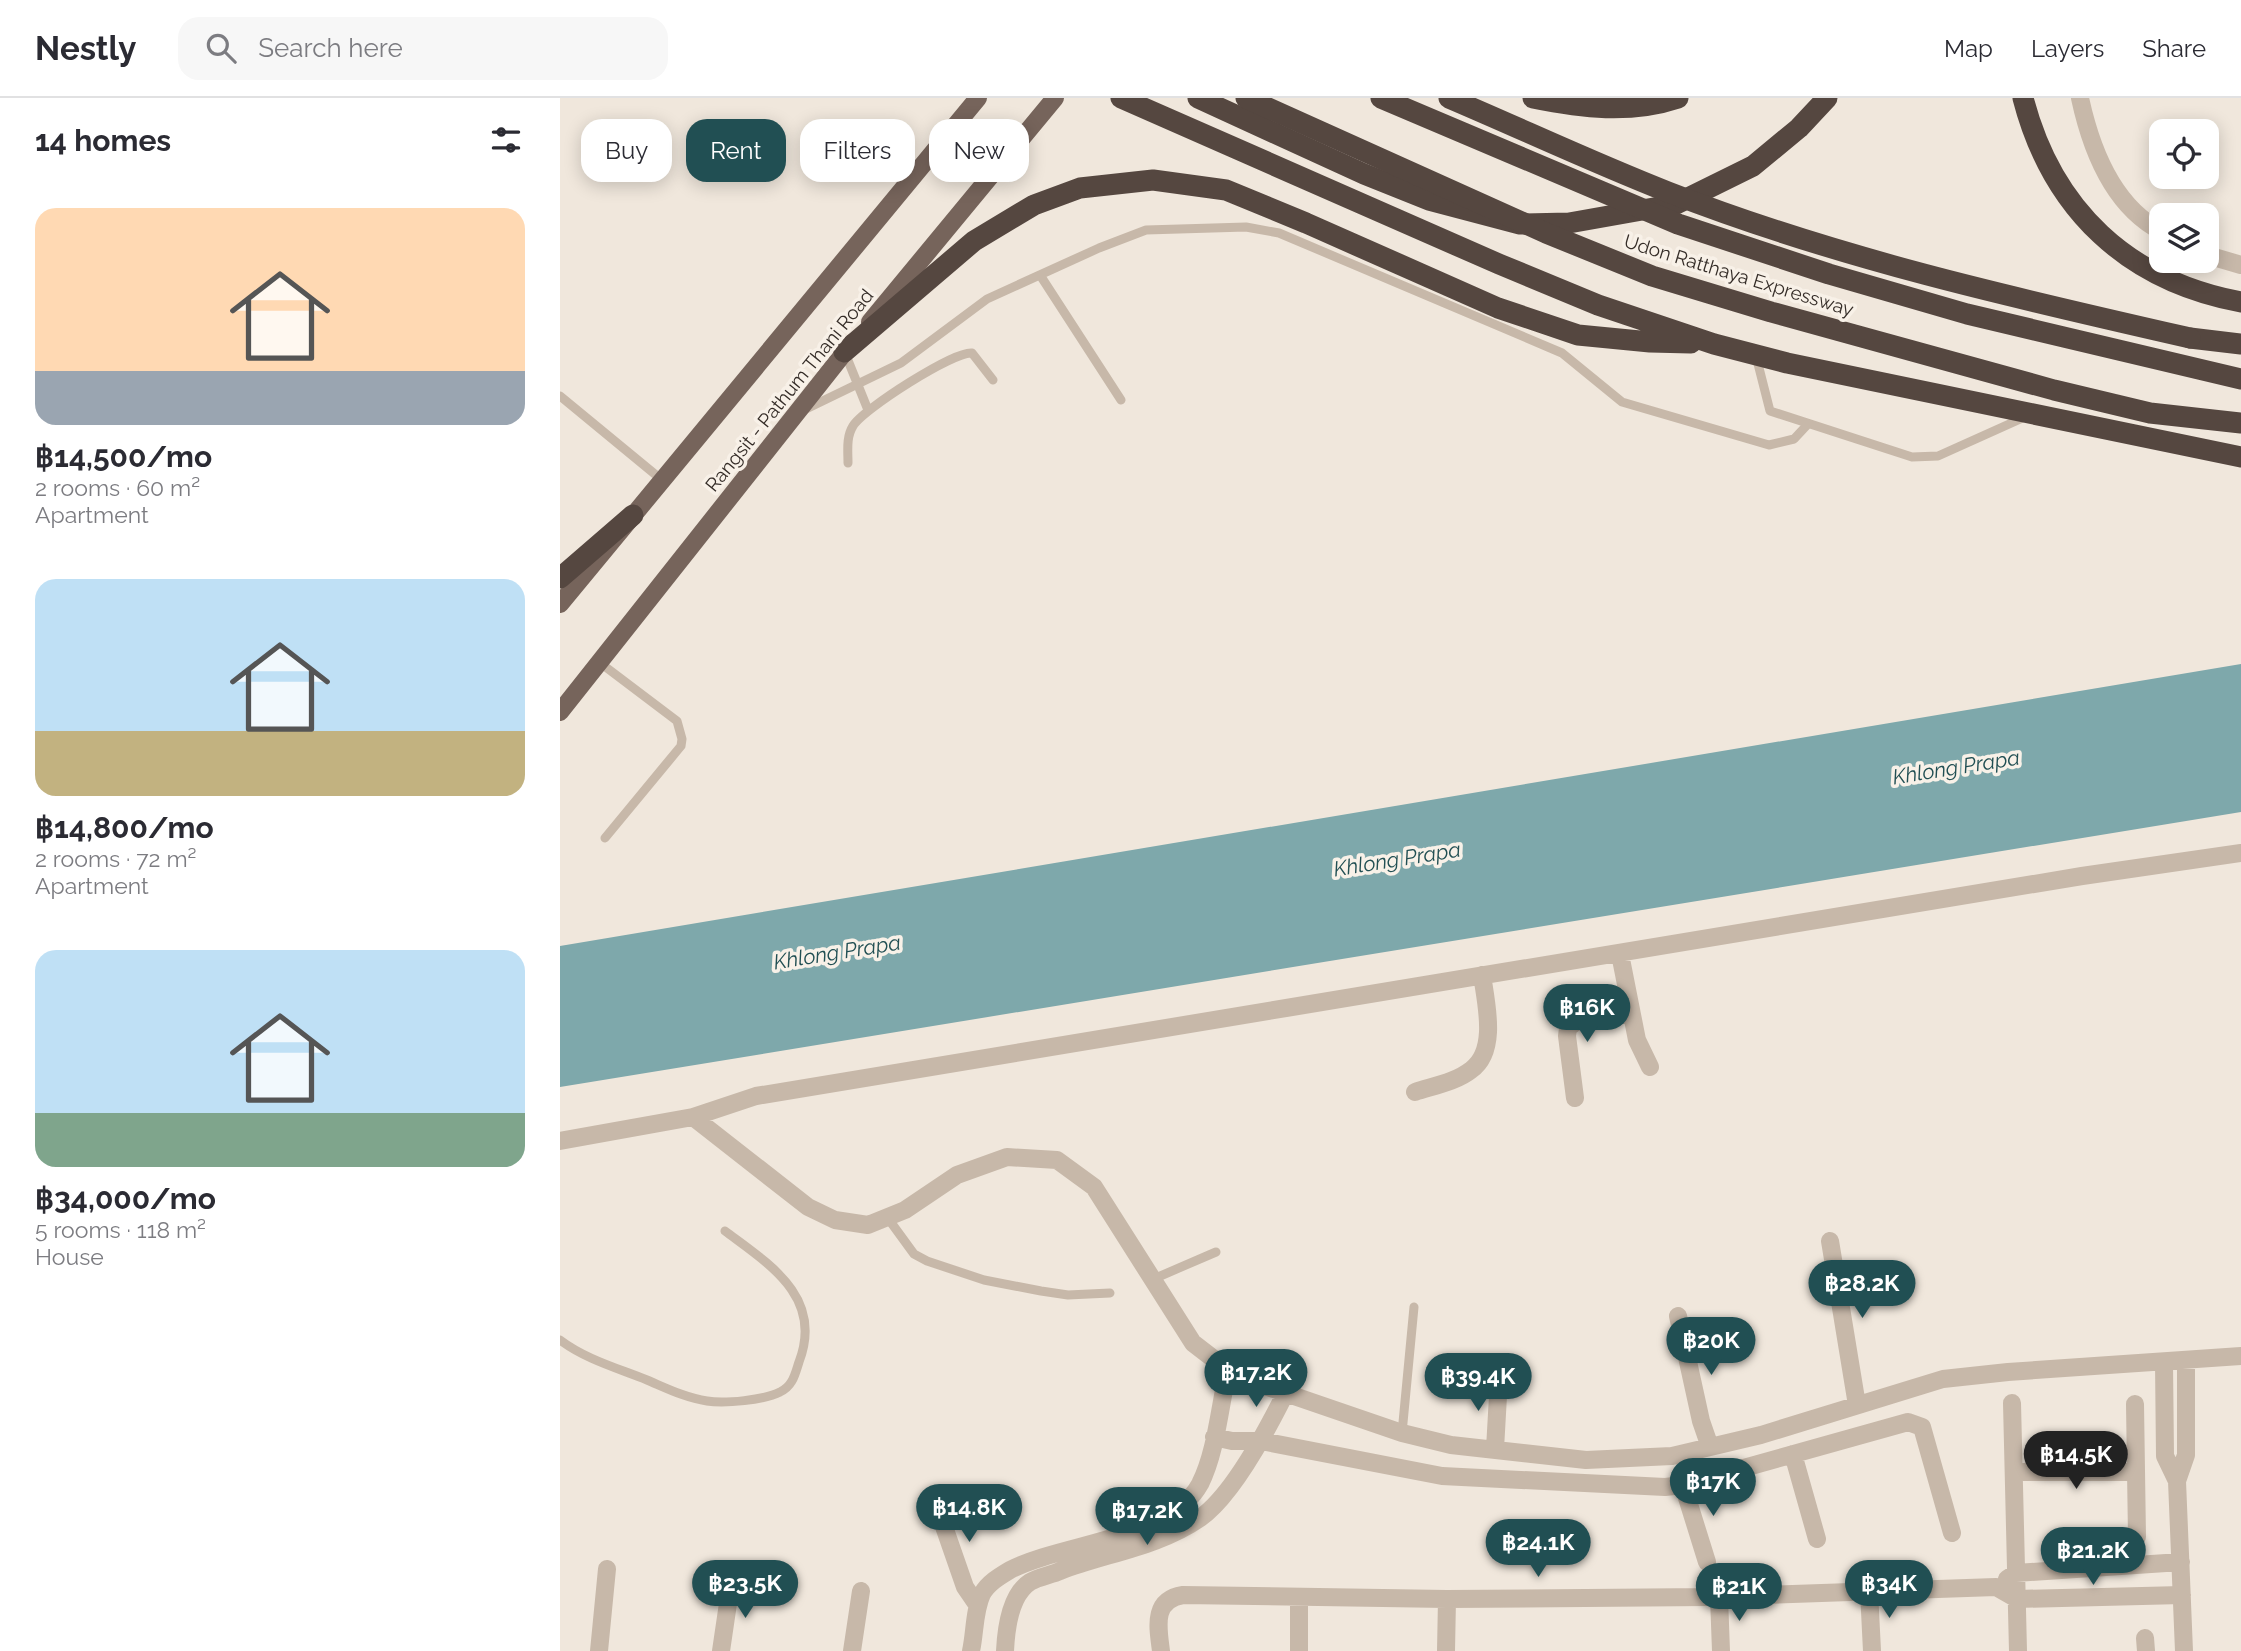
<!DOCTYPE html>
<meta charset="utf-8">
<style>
body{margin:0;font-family:Raleway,sans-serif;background:#f7f7f7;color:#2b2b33;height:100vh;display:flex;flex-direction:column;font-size:26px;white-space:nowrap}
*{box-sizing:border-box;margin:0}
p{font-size:23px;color:#7c7c81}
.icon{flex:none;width:38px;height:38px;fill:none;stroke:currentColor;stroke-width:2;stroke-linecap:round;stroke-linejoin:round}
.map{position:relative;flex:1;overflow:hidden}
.side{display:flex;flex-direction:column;background:#fff;width:560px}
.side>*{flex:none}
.banner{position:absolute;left:21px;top:21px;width:665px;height:63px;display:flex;gap:14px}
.buttons{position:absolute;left:1589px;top:21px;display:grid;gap:14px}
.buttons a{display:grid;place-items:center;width:70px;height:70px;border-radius:14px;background:#fff;box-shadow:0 4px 18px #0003;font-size:35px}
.price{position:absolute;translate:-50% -60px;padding:0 16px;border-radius:24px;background:#214f53;color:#fff;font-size:23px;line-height:46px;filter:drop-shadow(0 2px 4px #0008)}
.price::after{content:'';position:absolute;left:50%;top:42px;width:21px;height:16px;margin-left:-10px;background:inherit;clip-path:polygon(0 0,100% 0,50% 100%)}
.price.active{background:#222;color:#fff}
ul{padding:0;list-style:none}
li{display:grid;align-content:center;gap:14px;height:371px;padding:0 35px}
li span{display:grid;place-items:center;height:217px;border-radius:21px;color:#555}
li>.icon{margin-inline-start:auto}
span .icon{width:126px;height:126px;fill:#fffc;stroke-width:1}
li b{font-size:30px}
h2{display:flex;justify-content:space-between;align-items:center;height:84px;padding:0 35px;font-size:30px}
.pill{padding:0 24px;border-radius:21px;background:#fff;box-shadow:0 4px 18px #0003;font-size:24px;line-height:63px}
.pill.active{background:#214f53;color:#fff}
header{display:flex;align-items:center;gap:42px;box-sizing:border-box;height:98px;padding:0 35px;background:#fff;border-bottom:2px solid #e1e1e2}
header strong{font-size:33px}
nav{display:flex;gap:38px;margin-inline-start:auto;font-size:24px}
.search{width:490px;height:63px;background:#f7f7f7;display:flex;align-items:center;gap:18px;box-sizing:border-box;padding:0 24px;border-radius:21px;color:#7c7c81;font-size:26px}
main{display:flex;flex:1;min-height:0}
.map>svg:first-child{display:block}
.water{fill:#7ea8ab}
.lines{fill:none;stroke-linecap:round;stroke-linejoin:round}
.service{stroke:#c7b8a9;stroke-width:9}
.minor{stroke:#c7b8a9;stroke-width:18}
.primary{stroke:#76645b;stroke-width:18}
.motorway{stroke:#554740;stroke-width:21}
.motorway-bridge{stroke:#554740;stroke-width:21}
.labels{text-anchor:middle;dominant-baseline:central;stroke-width:7;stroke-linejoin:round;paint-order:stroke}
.street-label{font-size:19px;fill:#352d28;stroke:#f8f1e8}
.water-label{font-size:21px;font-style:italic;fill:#214f53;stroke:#f8f1e8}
</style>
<header>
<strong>Nestly</strong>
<div class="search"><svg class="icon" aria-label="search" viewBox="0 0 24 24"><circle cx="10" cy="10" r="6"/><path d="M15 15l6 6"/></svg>Search here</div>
<nav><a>Map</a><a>Layers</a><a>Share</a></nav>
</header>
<main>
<section class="side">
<h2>14 homes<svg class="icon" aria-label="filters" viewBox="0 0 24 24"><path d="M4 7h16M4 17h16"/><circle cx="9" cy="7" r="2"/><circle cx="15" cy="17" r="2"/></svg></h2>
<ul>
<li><span style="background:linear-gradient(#ffd9b3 75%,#9aa5b1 0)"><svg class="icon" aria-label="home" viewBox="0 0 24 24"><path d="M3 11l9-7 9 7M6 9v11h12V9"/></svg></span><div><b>฿14,500/mo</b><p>2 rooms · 60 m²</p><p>Apartment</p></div></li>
<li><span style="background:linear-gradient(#bfe0f5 70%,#c2b280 0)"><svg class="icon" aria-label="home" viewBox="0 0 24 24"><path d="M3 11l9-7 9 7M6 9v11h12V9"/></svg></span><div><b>฿14,800/mo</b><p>2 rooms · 72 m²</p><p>Apartment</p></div></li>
<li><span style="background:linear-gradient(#bfe0f5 75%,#7fa58c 0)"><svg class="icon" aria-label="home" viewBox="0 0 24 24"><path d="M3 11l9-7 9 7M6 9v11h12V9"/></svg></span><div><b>฿34,000/mo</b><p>5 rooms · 118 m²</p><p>House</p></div></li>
</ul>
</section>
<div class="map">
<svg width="1681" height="1553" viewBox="0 0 1681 1553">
<rect width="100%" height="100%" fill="#f0e7dc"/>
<path class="water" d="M1681 566V714L0 989V848Z"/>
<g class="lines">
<path class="service" d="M480 177 561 302
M285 255 308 312
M1196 258 1210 313 1352 359 1378 358 1467 318
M0 298 102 382
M246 311 341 265 427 201 539 150 586 132 686 129 719 135 1002 255 1062 304 1209 347 1234 341 1248 326
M288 365C288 353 286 339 293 328 303 311 394 253 412 255L433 282
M39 564 117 623 122 641 121 648 45 740
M327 1119 354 1156 367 1163 424 1182 481 1193 508 1197 550 1195
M591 1182 656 1154
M0 1242C25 1261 57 1270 87 1282 106 1290 126 1300 147 1303 164 1306 205 1302 220 1294 233 1288 235 1276 239 1264 264 1199 209 1166 165 1133
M842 1335 854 1209"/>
<path class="minor" d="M1520 0C1531 51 1553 108 1601 133
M1647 157 1681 167
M1060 856 1077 942 1090 969
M855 994C873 988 896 984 911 972 938 953 926 905 922 877
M1015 1000 1007 938 1008 930 1017 923 1071 915
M133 1019 196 998 1522 778 1681 755
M0 1043 133 1019 248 1109 275 1122 308 1127 345 1112 397 1077 447 1059 497 1062 534 1089 633 1245 668 1272 690 1283 842 1335 891 1347 1026 1362 1112 1358 1201 1337 1383 1281 1448 1274 1681 1258
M1270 1143 1297 1307
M1118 1218 1141 1323 1150 1349
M1604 1265 1605 1358 1617 1383
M1452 1305 1458 1553
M1575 1306 1577 1439
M654 1339 672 1343H701L882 1378 1105 1389 1123 1387 1348 1324 1362 1329 1392 1435
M935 1351 939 1280
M1233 1356 1257 1441
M1455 1374H1576
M1123 1387 1147 1464
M373 1397 405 1489 418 1508
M1447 1481 1456 1475 1621 1464
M1309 1493 1312 1553
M739 1499V1553
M1159 1499 1161 1553
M1585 1540 1586 1553
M39 1553 47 1471
M161 1553 171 1485
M292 1553 301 1493
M411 1553C415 1535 414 1513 422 1496 428 1485 440 1478 450 1472 505 1444 609 1442 640 1386 656 1355 660 1307 668 1272
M445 1553C446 1532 450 1497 470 1484 478 1479 491 1477 500 1473 547 1455 598 1449 640 1420 673 1397 707 1332 725 1296
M601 1553C598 1529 592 1502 623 1497L887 1501 1148 1499 1436 1489 1457 1501 1622 1497
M886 1553 887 1501
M1624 1553 1617 1383 1626 1357V1264"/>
<path class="primary" d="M310 224 495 0
M0 506 418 0
M0 614 292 245"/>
<path class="motorway" d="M561 0 939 166 1038 207 1154 246 1227 265 1681 359
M638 0 804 76 869 102 960 126 1009 125 1116 106 1193 68 1239 30 1267 0
M973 0C1022 10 1070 16 1118 0
M1463 0C1492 112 1568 183 1681 204
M1630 240 1681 246
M284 254 414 143 474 107 520 90 593 82 666 92 746 125 938 210 1018 237 1090 244 1131 245
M0 480 73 417"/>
<path class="motorway-bridge" d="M686 0 986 135 1092 178 1211 214 1494 292 1590 315 1681 325
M821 0 1118 126 1269 176 1407 216 1681 281
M889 0C962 31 1034 65 1108 94 1277 160 1454 200 1630 240"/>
</g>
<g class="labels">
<g class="street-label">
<text transform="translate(1179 177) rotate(17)">Udon Ratthaya Expressway</text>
<text transform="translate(229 292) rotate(-51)">Rangsit - Pathum Thani Road</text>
</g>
<g class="water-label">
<text transform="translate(1396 669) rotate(-9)">Khlong Prapa</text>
<text transform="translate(837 761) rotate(-9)">Khlong Prapa</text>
<text transform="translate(277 854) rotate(-9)">Khlong Prapa</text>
</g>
</g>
</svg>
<div class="buttons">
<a><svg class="icon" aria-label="locate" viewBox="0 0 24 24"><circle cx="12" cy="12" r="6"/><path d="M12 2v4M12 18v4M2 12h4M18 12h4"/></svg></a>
<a><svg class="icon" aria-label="layers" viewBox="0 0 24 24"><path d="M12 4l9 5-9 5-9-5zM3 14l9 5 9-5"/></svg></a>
</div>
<b class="price" style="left:1027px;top:946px">฿16K</b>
<b class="price" style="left:1302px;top:1222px">฿28.2K</b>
<b class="price" style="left:1151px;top:1279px">฿20K</b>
<b class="price" style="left:696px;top:1311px">฿17.2K</b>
<b class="price" style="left:918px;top:1315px">฿39.4K</b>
<b class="price active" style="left:1516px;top:1393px">฿14.5K</b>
<b class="price" style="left:1153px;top:1420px">฿17K</b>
<b class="price" style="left:409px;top:1446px">฿14.8K</b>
<b class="price" style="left:587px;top:1449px">฿17.2K</b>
<b class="price" style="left:978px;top:1481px">฿24.1K</b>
<b class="price" style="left:1533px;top:1489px">฿21.2K</b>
<b class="price" style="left:185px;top:1522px">฿23.5K</b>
<b class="price" style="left:1329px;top:1522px">฿34K</b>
<b class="price" style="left:1179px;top:1525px">฿21K</b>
<div class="banner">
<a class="pill">Buy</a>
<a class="pill active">Rent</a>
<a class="pill">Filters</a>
<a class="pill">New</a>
</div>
</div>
</main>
